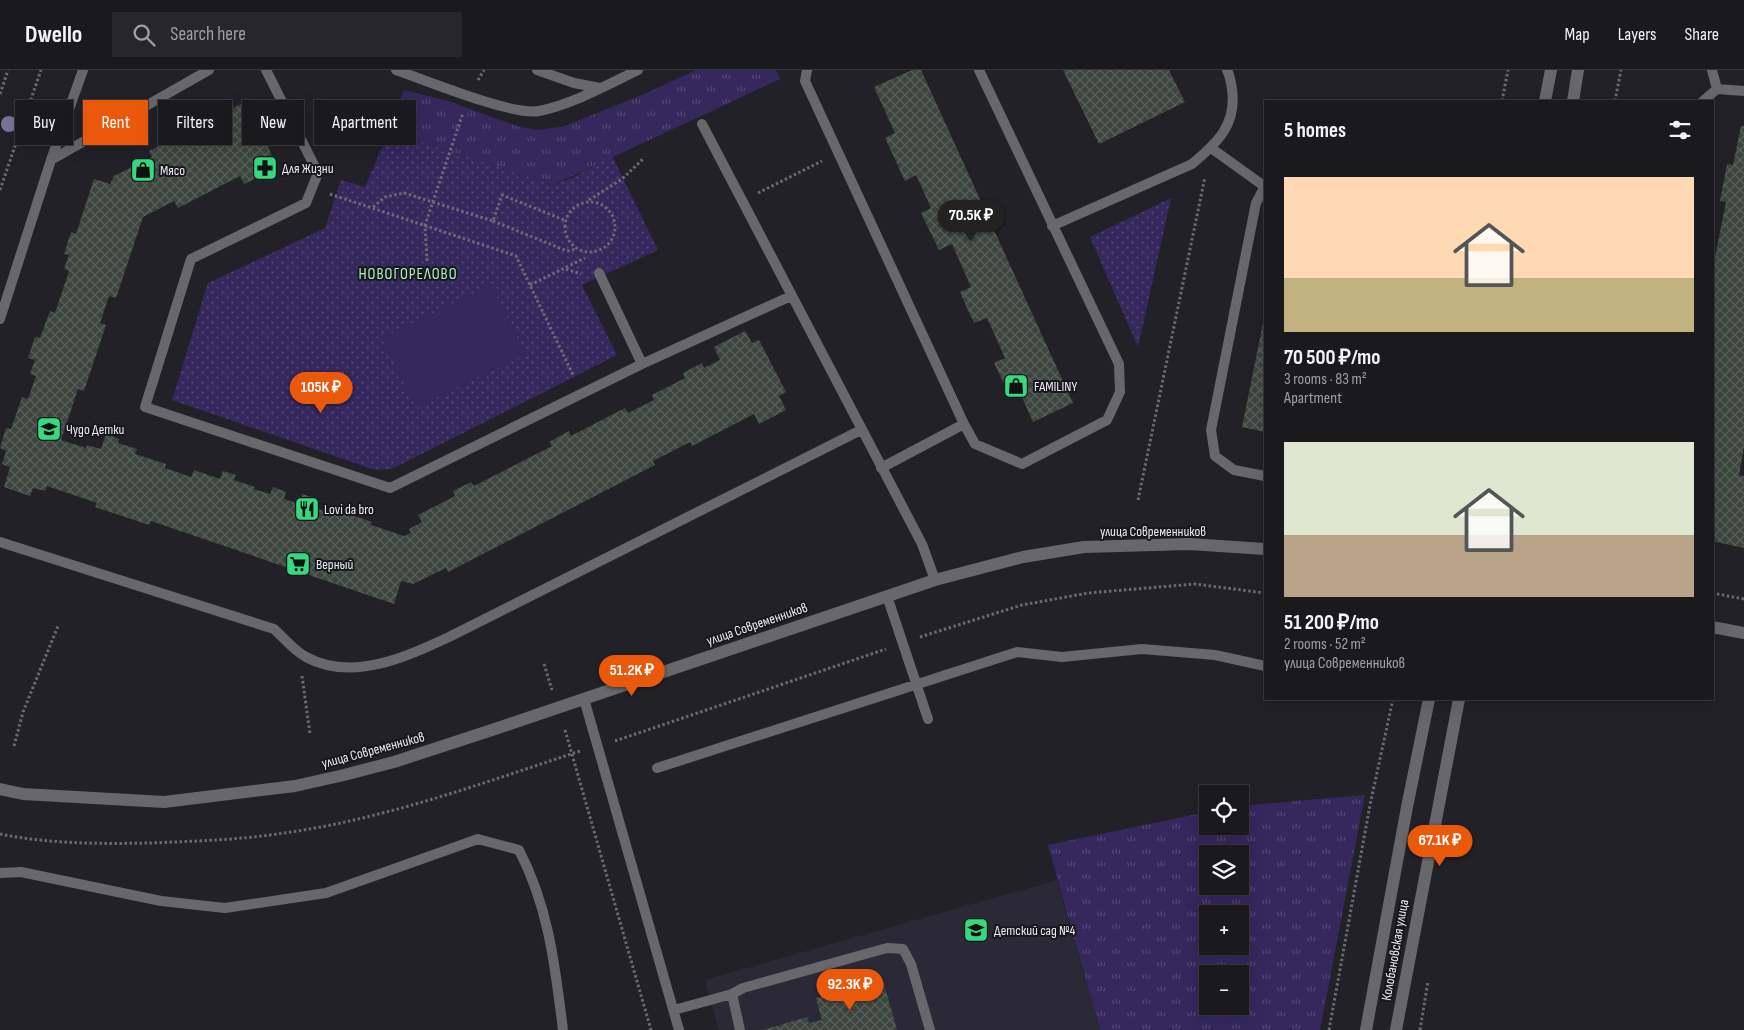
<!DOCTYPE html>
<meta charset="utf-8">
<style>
body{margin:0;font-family:"Sofia Sans Condensed",sans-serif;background:#27262b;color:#f1f3f6;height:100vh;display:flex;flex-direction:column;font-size:19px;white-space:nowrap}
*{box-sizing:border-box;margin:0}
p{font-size:16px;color:#9fa0a4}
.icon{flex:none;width:28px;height:28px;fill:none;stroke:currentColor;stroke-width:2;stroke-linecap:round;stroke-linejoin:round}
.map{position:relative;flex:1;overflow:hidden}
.sheet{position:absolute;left:1264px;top:30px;width:450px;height:600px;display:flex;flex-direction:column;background:#1a191e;border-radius:0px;box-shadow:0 5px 20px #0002,0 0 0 1px #38383c}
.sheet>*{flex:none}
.banner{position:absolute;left:15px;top:30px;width:475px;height:45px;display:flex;gap:10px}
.fabs{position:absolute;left:1199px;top:715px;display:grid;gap:10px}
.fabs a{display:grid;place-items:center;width:50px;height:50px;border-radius:0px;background:#1a191e;box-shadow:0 5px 20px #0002,0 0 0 1px #38383c;font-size:25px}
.price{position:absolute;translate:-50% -42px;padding:0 11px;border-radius:18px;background:#ea580c;color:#fff;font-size:16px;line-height:32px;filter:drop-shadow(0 1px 2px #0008)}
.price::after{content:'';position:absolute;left:50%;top:30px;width:15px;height:11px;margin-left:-8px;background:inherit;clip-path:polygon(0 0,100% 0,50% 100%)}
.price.on{background:#222;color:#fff}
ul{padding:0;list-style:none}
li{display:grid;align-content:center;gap:10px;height:265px;padding:0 20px}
li span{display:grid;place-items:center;height:155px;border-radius:0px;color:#555}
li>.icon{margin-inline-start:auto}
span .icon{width:90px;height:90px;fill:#fffc;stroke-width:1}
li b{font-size:21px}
h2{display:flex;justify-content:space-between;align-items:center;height:60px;padding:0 20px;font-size:21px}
.pill{padding:0 18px;border-radius:0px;background:#1a191e;box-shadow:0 5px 20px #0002,0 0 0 1px #38383c;font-size:18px;line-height:45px}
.pill.on{background:#ea580c;color:#fff}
header{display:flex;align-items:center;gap:30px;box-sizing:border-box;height:70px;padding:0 25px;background:#1a191e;border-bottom:1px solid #38383c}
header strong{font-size:24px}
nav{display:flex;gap:28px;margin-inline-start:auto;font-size:18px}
.search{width:350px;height:45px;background:#27262b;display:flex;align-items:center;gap:12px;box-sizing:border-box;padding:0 18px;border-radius:0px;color:#9fa0a4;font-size:19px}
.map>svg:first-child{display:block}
.built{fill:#2b2936}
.grass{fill:url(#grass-tufts);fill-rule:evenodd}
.park{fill:url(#park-dots)}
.garden{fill:#34285d}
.building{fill:url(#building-cross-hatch)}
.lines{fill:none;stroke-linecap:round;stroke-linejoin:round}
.path{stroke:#6b6a70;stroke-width:3;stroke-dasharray:2.5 2.5;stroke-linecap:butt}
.service{stroke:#68676b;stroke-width:10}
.minor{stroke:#68676b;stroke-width:12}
.tree{fill:#7b759a}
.labels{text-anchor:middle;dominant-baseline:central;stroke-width:4;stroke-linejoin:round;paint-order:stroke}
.poi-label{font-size:14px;fill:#ecebf0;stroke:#18171e;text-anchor:start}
.street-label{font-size:14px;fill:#ecebf0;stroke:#18171e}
.quarter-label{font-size:16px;letter-spacing:1px;fill:#aaf3c1;stroke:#18171e}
</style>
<header>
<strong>Dwello</strong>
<div class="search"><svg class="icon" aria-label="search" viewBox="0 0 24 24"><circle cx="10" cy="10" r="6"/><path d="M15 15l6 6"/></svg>Search here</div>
<nav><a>Map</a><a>Layers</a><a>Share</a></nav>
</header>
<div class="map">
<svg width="1744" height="960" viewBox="0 0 1744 960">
<defs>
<pattern id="grass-tufts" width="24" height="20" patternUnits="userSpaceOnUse" patternTransform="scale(1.25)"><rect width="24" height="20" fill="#34285d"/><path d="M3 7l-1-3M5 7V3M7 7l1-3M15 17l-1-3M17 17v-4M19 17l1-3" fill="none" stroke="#524775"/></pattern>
<pattern id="park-dots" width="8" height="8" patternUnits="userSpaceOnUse" patternTransform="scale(1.25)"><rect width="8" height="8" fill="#34285d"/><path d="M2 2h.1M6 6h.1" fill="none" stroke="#524775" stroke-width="1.8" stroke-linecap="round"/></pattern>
<pattern id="building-cross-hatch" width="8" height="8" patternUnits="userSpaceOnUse" patternTransform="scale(1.25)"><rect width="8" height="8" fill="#3d453f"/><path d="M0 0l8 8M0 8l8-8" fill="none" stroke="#59605b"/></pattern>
</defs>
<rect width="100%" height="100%" fill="#222128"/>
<path class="built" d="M1057 810 1100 960H719L705 910Z"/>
<path class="grass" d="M696 0H776L780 9 553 115 389 61 404 20 448 31 520 57 539 60 565 56 649 22Z
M1365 725 1320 960H1100L1048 775 1207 742 1208 756H1240V736ZM1208 784H1240V816H1208ZM1208 844H1240V876H1208ZM1208 904H1240V936H1208Z"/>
<path class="park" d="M389 61 553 115 572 108 612 86 658 180 582 215 617 285 392 399 375 400 172 330 208 213 325 158 341 110 365 117Z
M1171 128 1138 277 1090 167Z"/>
<path class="garden" d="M491 215 525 284 416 338 382 268Z"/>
<path class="building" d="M912 0H921L1073 333 1033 352 1020 323 1011 328 994 293 1005 288 987 248 974 253 967 238 960 222 971 217 952 174 939 180 921 143 931 138 916 105 905 111 885 68 895 63 874 17Z
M1063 0H1169L1185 32 1099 74Z
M245 32 272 85 265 88 272 101 244 114 240 106 178 138 174 131 143 147 116 228 109 226 100 253 106 255 84 321 78 319 61 370 86 378 87 375 101 379 106 364 119 369 118 373 137 379 135 384 166 394 165 398 191 407 194 400 220 409 223 401 236 405 234 410 255 417 254 419 270 424 273 417 286 422 284 429 299 434 302 424 315 428 312 437 336 445 339 436 352 441 351 445 372 452 371 455 404 466 411 463 409 459 422 452 418 445 455 426 453 421 471 412 474 416 552 376 549 372 569 361 571 366 625 338 628 343 654 330 652 325 685 308 683 303 702 293 704 298 720 290 714 277 745 261 752 273 759 270 786 322 779 326 786 340 759 354 754 344 692 376 690 372 653 391 655 395 448 502 446 498 413 514 401 511 394 534 151 451 149 455 95 437 97 433 47 416 45 421 33 418 30 426 4 417 10 397 2 394 6 381 0 378 6 358 11 359 22 327 28 329 36 306 30 304 35 290 28 288 35 267 40 268 50 241 55 243 69 201 64 199 69 185 64 184 71 162 76 164 94 109 110 114 114 106 152 87 149 81 173 69 170 64 190 54 192 59Z
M1741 56H1744V377L1739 405 1744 406V478L1712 471V202L1726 132 1720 131 1727 94 1733 95Z
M1264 248H1265V362L1242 357Z
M883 910 897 960H763L807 947 809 953 822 950 816 928Z"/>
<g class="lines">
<path class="path" d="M478 10 484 0
M0 24 8 0
M1502 31 1508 0
M1615 31 1621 0
M0 120 41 0
M758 123 822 91
M330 124 516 186 574 307
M589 130 622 109 643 89
M565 157a25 25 0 1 1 50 0a25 25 0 1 1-50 0Z
M373 137 385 127 404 123 493 151 502 125 564 150
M493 151 567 181 576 179
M427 191 425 155 463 43
M566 199 581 204
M530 215 585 188
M1138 430 1205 107
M1712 523 1744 529
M920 567 1022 535 1088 523 1195 514 1265 523
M544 594 552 620
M302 606 310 664
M565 660 651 960
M615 671 886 579
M14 676 23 642 58 556
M0 764C49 774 101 774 151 773 196 771 240 770 284 763 385 749 483 713 580 681
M1329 960 1370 735 1393 629
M1420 960 1428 911"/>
<path class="service" d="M266 0 318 103 306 133 191 189 145 337 390 418 642 294 791 226
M396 0C425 10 512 46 539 41 573 34 607 15 638 0
M537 0 574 13 600 18
M807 0 805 11 964 354 975 374 1022 394 1107 350 1120 322 1119 294 979 0
M1712 0 1717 19
M1703 31 1717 19 1744 21
M702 54 922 474 935 510
M1211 78 1264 116
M51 90 83 0
M1265 116 1256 133 1211 360 1215 386 1234 400 1265 406
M1052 156 1192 94C1217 73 1237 55 1232 19 1231 12 1230 6 1227 0
M599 203 642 294
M0 249 51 90 209 0
M881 398 964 354
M0 472 274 559C284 568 294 581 306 587 352 612 406 587 449 567L861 360
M887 526 928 649
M584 629 679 960
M657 698 1017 582 1062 587 1142 579 1215 585 1265 596
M0 803 21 802 161 831 225 838 326 823 478 769 519 780C549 838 555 896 563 960
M732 924 740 960
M674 940 732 924 743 918 887 878 903 879 911 894 930 960"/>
<path class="minor" d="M1545 31 1551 0
M1573 31 1578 0
M1712 557 1744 563
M0 719 23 724 164 732 295 716 344 705 394 692 495 659 935 510 1023 487 1084 477 1189 474 1265 479
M1366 960 1407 737 1429 629
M1396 960 1459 629"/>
</g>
<circle class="tree" cx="9" cy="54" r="8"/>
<defs>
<symbol id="pharmacy-square" viewBox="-11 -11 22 22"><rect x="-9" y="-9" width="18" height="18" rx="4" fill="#36d880" stroke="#18171e"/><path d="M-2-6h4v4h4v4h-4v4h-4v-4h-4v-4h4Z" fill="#111"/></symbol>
<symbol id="shop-square" viewBox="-11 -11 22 22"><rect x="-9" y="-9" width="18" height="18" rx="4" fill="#36d880" stroke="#18171e"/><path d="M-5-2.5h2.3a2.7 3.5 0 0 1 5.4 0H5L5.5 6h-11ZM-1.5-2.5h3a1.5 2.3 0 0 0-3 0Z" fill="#111"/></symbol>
<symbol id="school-square" viewBox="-11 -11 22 22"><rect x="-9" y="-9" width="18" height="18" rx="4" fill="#36d880" stroke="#18171e"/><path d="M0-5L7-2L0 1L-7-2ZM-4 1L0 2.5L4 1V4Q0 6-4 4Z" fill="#111"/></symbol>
<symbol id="restaurant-square" viewBox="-11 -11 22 22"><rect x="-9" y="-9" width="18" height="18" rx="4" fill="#36d880" stroke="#18171e"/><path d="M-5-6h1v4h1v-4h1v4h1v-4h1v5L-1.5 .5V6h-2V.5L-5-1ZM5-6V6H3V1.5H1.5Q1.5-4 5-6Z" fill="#111"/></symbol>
<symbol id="supermarket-square" viewBox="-11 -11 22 22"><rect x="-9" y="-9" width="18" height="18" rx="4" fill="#36d880" stroke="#18171e"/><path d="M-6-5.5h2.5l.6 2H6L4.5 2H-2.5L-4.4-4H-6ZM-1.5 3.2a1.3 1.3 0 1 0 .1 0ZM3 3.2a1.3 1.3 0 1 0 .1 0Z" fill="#111"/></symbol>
</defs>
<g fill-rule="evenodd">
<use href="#pharmacy-square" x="251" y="84" width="28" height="28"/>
<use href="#shop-square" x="129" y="86" width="28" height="28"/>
<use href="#shop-square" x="1002" y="302" width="28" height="28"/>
<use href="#school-square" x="35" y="345" width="28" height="28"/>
<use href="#restaurant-square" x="293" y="425" width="28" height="28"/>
<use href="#supermarket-square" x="284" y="480" width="28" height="28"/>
<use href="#school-square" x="962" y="846" width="28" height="28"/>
</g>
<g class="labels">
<g class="poi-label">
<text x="282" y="98">Для Жизни</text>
<text x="160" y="100">Мясо</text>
<text x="1034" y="316">FAMILINY</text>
<text x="66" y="359">Чудо Детки</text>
<text x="324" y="439">Lovi da bro</text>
<text x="316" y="494">Верный</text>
<text x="994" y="860">Детский сад №4</text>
</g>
<g class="street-label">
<text x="1153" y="461">улица Современников</text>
<text transform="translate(757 554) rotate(-19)">улица Современников</text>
<text transform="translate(373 680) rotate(-15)">улица Современников</text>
<text transform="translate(1395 880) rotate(-80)">Колобановская улица</text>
</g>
<g class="quarter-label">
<text x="408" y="204">НОВОГОРЕЛОВО</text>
</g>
</g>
</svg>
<div class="fabs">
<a><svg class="icon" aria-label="locate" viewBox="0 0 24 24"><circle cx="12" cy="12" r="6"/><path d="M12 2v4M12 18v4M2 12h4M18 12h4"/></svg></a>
<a><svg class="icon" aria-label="layers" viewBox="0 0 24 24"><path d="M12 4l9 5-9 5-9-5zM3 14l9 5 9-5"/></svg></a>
<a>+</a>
<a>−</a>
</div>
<b class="price on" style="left:971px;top:172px">70.5K ₽</b>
<b class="price" style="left:321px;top:344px">105K ₽</b>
<b class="price" style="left:632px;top:627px">51.2K ₽</b>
<b class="price" style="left:1440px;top:797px">67.1K ₽</b>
<b class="price" style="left:850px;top:941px">92.3K ₽</b>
<div class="banner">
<a class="pill">Buy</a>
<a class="pill on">Rent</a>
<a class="pill">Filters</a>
<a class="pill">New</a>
<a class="pill">Apartment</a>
</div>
<section class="sheet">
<h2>5 homes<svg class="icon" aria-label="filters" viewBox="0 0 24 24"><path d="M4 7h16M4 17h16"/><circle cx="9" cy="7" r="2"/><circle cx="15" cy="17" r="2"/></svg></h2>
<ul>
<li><span style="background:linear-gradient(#ffd9b3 65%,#c2b280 0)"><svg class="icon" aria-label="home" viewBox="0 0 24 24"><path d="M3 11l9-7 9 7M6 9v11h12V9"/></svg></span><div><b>70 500 ₽/mo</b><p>3 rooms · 83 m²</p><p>Apartment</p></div></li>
<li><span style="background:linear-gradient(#dfe7d0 60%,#b9a48a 0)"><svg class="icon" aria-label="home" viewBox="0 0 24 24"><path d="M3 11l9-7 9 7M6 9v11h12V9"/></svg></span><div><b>51 200 ₽/mo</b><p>2 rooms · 52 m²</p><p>улица Современников</p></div></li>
</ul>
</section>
</div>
